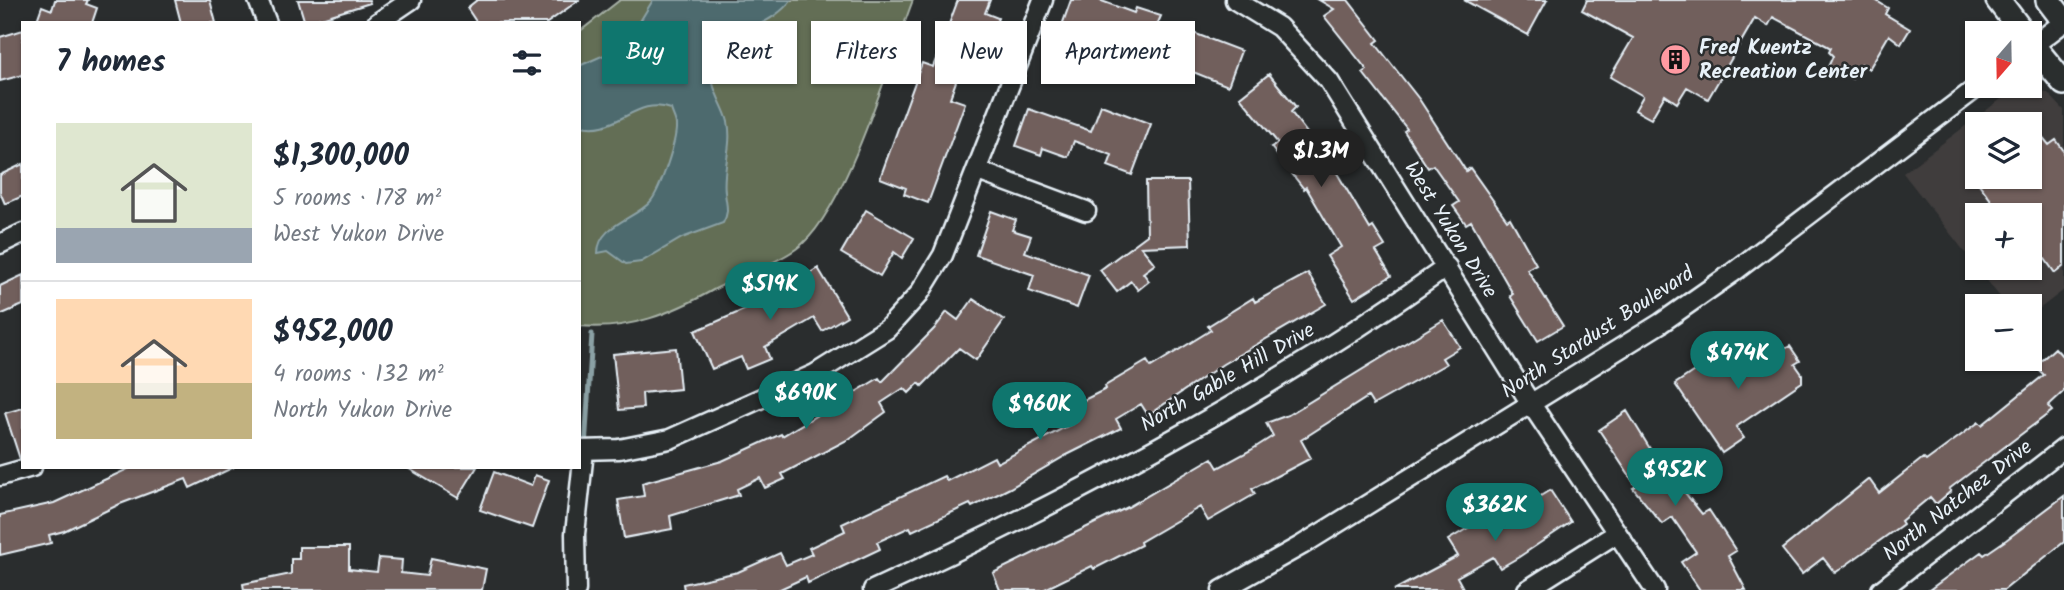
<!DOCTYPE html>
<meta charset="utf-8">
<style>
body{margin:0;font-family:Kalam,sans-serif;background:#f6f6f7;color:#1f2937;height:100vh;display:flex;flex-direction:column;font-size:26px;white-space:nowrap}
*{box-sizing:border-box;margin:0}
p{font-size:23px;color:#747a83}
.icon{flex:none;width:38px;height:38px;fill:none;stroke:currentColor;stroke-width:2;stroke-linecap:round;stroke-linejoin:round}
.map{position:relative;flex:1;overflow:hidden}
.details{position:absolute;left:21px;top:21px;width:560px;height:448px;display:flex;flex-direction:column;background:#fff;border-radius:0px;box-shadow:0 2px 5px #0004}
.details>*{flex:none}
.hud{position:absolute;left:602px;top:21px;width:665px;height:63px;display:flex;gap:14px}
.needle{width:46px;rotate:200deg}
.tools{position:absolute;left:1965px;top:21px;display:grid;gap:14px}
.tools a{display:grid;place-items:center;width:77px;height:77px;border-radius:0px;background:#fff;box-shadow:0 2px 5px #0004;font-size:35px}
.price{position:absolute;translate:-50% -60px;padding:0 16px;border-radius:24px;background:#0f766e;color:#fff;font-size:23px;line-height:46px;filter:drop-shadow(0 2px 4px #0008)}
.price::after{content:'';position:absolute;left:50%;top:42px;width:21px;height:16px;margin-left:-10px;background:inherit;clip-path:polygon(0 0,100% 0,50% 100%)}
.price.selected{background:#222;color:#fff}
ul{padding:0;list-style:none}
li{display:flex;align-items:center;gap:21px;height:175px;padding:0 35px}
li+li{border-top:2px solid #e0e1e3}
li span{display:grid;place-items:center;flex:none;width:196px;height:140px;border-radius:0px;color:#555}
li>.icon{margin-inline-start:auto}
span .icon{width:84px;height:84px;fill:#fffc;stroke-width:1}
li b{font-size:30px}
h2{display:flex;justify-content:space-between;align-items:center;height:84px;padding:0 35px;font-size:30px}
.pill{padding:0 24px;border-radius:0px;background:#fff;box-shadow:0 2px 5px #0004;font-size:24px;line-height:63px}
.pill.selected{background:#0f766e;color:#fff}
.map>svg:first-child{display:block}
.built{fill:#3f3c3c;fill-rule:evenodd}
.grass{fill:#646e54;stroke:#a6b0a6;stroke-width:2}
.water{fill:#4d6b6e;stroke:#8ba1a5;stroke-width:2}
.lines{fill:none;stroke-linecap:round;stroke-linejoin:round}
.stream{stroke:#8ba1a5;stroke-width:5}
.building{fill:#715e5c;stroke:#e8f1f8;stroke-width:2}
.minor-casing{stroke:#e8f1f8;stroke-width:23}
.major-casing{stroke:#e8f1f8;stroke-width:28}
.minor{stroke:#2a2d2e;stroke-width:18}
.major{stroke:#2a2d2e;stroke-width:23}
.labels{text-anchor:middle;dominant-baseline:central;stroke-width:5;stroke-linejoin:round;paint-order:stroke}
.poi-label{font-size:21px;font-weight:bold;fill:#e8f1f8;stroke:#2a2d2e;text-anchor:start}
.street-label{font-size:21px;fill:#e8f1f8;stroke:#2a2d2e}
</style>
<div class="map">
<svg width="2064" height="590" viewBox="0 0 2064 590">
<rect width="100%" height="100%" fill="#2a2d2e"/>
<filter id="ink" filterUnits="userSpaceOnUse"><feTurbulence type="fractalNoise" baseFrequency=".0143" numOctaves="2"/><feDisplacementMap in="SourceGraphic" scale="14" xChannelSelector="R" yChannelSelector="G"/><feConvolveMatrix kernelMatrix="1 2 1 2 8 2 1 2 1" color-interpolation-filters="sRGB"/></filter>
<g filter="url(#ink)">
<path class="built" d="M2013 90 2048 93 2064 110V290L2030 316V306H2007L1903 173ZM1978 124H2030V177H1978ZM1978 215H2030V268H1978Z"/>
<path class="grass" d="M620 0H913C890 59 845 216 796 249 772 266 741 275 715 289 672 313 629 331 579 326V32Z"/>
<path class="water" d="M653 0H791C771 28 727 30 714 65 706 84 724 104 728 122 733 146 722 168 725 192 726 205 730 211 723 223L682 238 641 262 626 264 608 251 598 253C598 225 635 219 650 202 660 191 677 140 676 125 676 120 672 114 671 109 636 95 615 137 579 125V66L625 46Z"/>
<g class="lines">
<path class="stream" d="M585 448 592 334"/>
</g>
<path class="building" d="M55 0H88L86 4 97 8 92 23H36L42 6 52 10Z
M175 0H210L216 23H181Z
M298 0H369L370 3 305 23Z
M477 0H579L547 23H477L467 8Z
M958 0H990L985 13 998 18 978 71 962 65 950 98 965 103 928 203 904 194 906 188 880 178 922 63 933 67Z
M1071 0H1099L1134 13 1136 8 1161 16 1157 25 1189 37 1191 32 1241 51 1228 86 1178 66 1179 62 1115 39 1111 50 1060 31Z
M1319 0H1348L1379 40 1375 43 1419 99 1466 171 1470 168 1507 220 1510 218 1536 264 1527 269 1563 326 1538 341 1510 296 1513 294 1471 221 1466 224 1453 206 1459 202 1433 165 1428 168 1404 131 1407 129 1363 73 1367 70 1324 16 1334 9Z
M1464 0H1547L1528 35Z
M1587 0H1875L1888 8 1885 14 1910 29 1901 44 1889 35 1869 69 1862 64 1852 79 1828 67 1833 56 1829 52 1831 48 1773 17 1768 26 1755 18 1708 99 1687 87 1677 103 1665 95 1651 119 1635 110 1643 96 1610 77 1633 38 1582 10Z
M23 30V75L0 81V37Z
M1269 74 1296 107 1291 112 1334 168 1370 229 1373 227 1385 246 1376 251 1391 276 1354 299 1327 256 1341 247 1306 187 1304 189 1271 147 1278 143 1240 97Z
M1101 105 1151 124 1132 175 1108 166 1112 155 1074 141 1068 157 1043 148 1041 155 1016 146 1029 109 1091 131Z
M2040 134 2049 145 2056 140 2064 151V266L2055 273 2045 259 2036 261 2030 252V215H2002L1974 177H2030V141Z
M23 164V196L5 204 0 192V175Z
M1146 181H1188L1190 245 1141 247 1155 264 1143 273 1149 281 1138 290 1131 281 1117 292 1100 270 1147 235Z
M866 210 914 238 902 258 894 252 880 276 841 253Z
M991 211 1016 220 1012 230 1031 236 1025 252 1089 275 1077 308 1029 291 1034 275 976 255Z
M818 268 847 316 822 331 814 318 765 347 770 359 746 369 741 357 712 369 695 331 760 303Z
M1308 273 1326 304 1223 364 1148 415 1141 404 1116 419 1121 428 1065 456 1010 488 972 507 970 504 912 531 910 527 877 542 880 549 808 583 806 577 778 590H684L683 584 738 572 780 553 786 565 812 554 809 548 845 531 842 524 944 476 947 481 994 457 997 463 1077 421 1070 407 1106 389 1105 386 1147 361 1151 367 1211 330 1208 326 1253 298 1255 302Z
M23 275V305L0 315V286Z
M973 299 1004 320 976 360 959 348 922 386 919 383 909 393 904 388 881 403 886 412 849 439 782 474 785 479 765 488 760 478 737 489 739 495 670 516 672 529 624 538 618 500 644 496 642 483 722 461 781 434 782 436 879 378 882 382 934 329 947 312 958 320Z
M1443 320 1460 347 1442 358 1446 364 1373 405 1368 397 1301 440 1311 458 1252 489 1255 494 1208 521 1200 507 1140 542 1141 545 1094 569 1092 566 1043 590H1000L993 573 1128 507 1212 458 1218 468 1251 450 1273 436 1266 423 1288 415Z
M1780 346 1783 350 1790 346 1800 361 1795 364 1802 374V382L1736 427 1744 438 1722 453 1675 384 1712 359 1717 366 1727 360 1733 368 1759 350 1764 357Z
M676 348 680 389 642 393 643 408 619 410 613 354Z
M2055 348 2064 358V391L2048 406 2052 411 1949 489 1951 491 1936 504 1930 497 1901 521 1903 524 1835 573 1823 558 1802 574 1782 549 1869 479 1879 493 1923 458 1926 461 1979 422 1982 425 2044 375 2035 366Z
M23 408V458L20 459 5 413Z
M1627 411 1652 452 1702 514 1709 510 1736 551 1728 556 1746 590H1700L1681 562 1696 552 1672 517 1662 524 1633 488 1636 486 1599 430Z
M132 467H234L190 488 186 479 120 504 64 531 49 535 51 543 0 555V515L54 503Z
M406 467H477L458 498Z
M494 472 531 486 535 475 549 480 532 528 480 510Z
M1550 490 1571 522 1519 557 1500 568 1493 557 1457 577 1464 590H1394L1458 556 1448 540 1493 513 1499 522Z
M2064 496V542L2004 590H1929L1981 552 1984 555 2006 540Z
M299 547H349V569L377 572 379 558 402 560 401 573 427 576 431 558 486 569 482 590H244L243 584 291 574V559H299Z"/>
<g class="lines">
<defs>
<path id="minor" d="M258 0 267 23
M1235 0 1279 27 1329 81 1531 404 1655 590
M377 23 411 0
M2030 48 2064 22
M978 171 1086 211
M0 244 23 233
M579 450 619 449 670 439 815 374 887 329 919 294 943 255 1043 0
M0 476 32 467
M576 590 575 534 584 451
M873 590C1072 499 1269 394 1447 267
M1222 590 1302 545 1661 323 1731 274 1979 86
M1527 590 1617 533
M1881 590 2064 448"/>
<path id="major" d="M1998 0 2023 33
M2048 0 2064 21
M2030 42 2064 83"/>
</defs>
<use href="#minor" class="minor-casing"/>
<use href="#major" class="major-casing"/>
<use href="#minor" class="minor"/>
<use href="#major" class="major"/>
</g>
</g>
<defs>
<symbol id="building-disc" viewBox="-11 -11 22 22"><circle r="9.5" fill="#ff9aa2" stroke="#2a2d2e"/><path d="M-4-6H4V6H1V3H-1V6H-4ZM-2.5-4.3h1.7v1.8h-1.7ZM.8-4.3h1.7v1.8H.8ZM-2.5-1h1.7V.8h-1.7ZM.8-1h1.7V.8H.8Z" fill="#111"/></symbol>
</defs>
<g fill-rule="evenodd">
<use href="#building-disc" x="1658" y="42" width="35" height="35"/>
</g>
<g class="labels">
<g class="poi-label">
<text x="1699" y="48">Fred Kuentz<tspan x="1699" dy="24">Recreation Center</tspan></text>
</g>
<g class="street-label">
<text transform="translate(1450 230) rotate(58)">West Yukon Drive</text>
<text transform="translate(1598 333) rotate(-33)">North Stardust Boulevard</text>
<text transform="translate(1228 378) rotate(-30)">North Gable Hill Drive</text>
<text transform="translate(1958 501) rotate(-38)">North Natchez Drive</text>
</g>
</g>
</svg>
<div class="tools">
<a><svg class="needle" viewBox="-14 -14 28 28"><path d="M0-13l5 13h-10z" fill="#e53935"/><path d="M0 13l5-13h-10z" fill="#747a83"/></svg></a>
<a><svg class="icon" aria-label="layers" viewBox="0 0 24 24"><path d="M12 4l9 5-9 5-9-5zM3 14l9 5 9-5"/></svg></a>
<a>+</a>
<a>−</a>
</div>
<b class="price selected" style="left:1321px;top:189px">$1.3M</b>
<b class="price" style="left:770px;top:322px">$519K</b>
<b class="price" style="left:1738px;top:391px">$474K</b>
<b class="price" style="left:806px;top:431px">$690K</b>
<b class="price" style="left:1040px;top:442px">$960K</b>
<b class="price" style="left:1675px;top:508px">$952K</b>
<b class="price" style="left:1495px;top:543px">$362K</b>
<div class="hud">
<a class="pill selected">Buy</a>
<a class="pill">Rent</a>
<a class="pill">Filters</a>
<a class="pill">New</a>
<a class="pill">Apartment</a>
</div>
<section class="details">
<h2>7 homes<svg class="icon" aria-label="filters" viewBox="0 0 24 24"><path d="M4 7h16M4 17h16"/><circle cx="9" cy="7" r="2"/><circle cx="15" cy="17" r="2"/></svg></h2>
<ul>
<li><span style="background:linear-gradient(#dfe7d0 75%,#9aa5b1 0)"><svg class="icon" aria-label="home" viewBox="0 0 24 24"><path d="M3 11l9-7 9 7M6 9v11h12V9"/></svg></span><div><b>$1,300,000</b><p>5 rooms · 178 m²</p><p>West Yukon Drive</p></div></li>
<li><span style="background:linear-gradient(#ffd9b3 60%,#c2b280 0)"><svg class="icon" aria-label="home" viewBox="0 0 24 24"><path d="M3 11l9-7 9 7M6 9v11h12V9"/></svg></span><div><b>$952,000</b><p>4 rooms · 132 m²</p><p>North Yukon Drive</p></div></li>
</ul>
</section>
</div>
